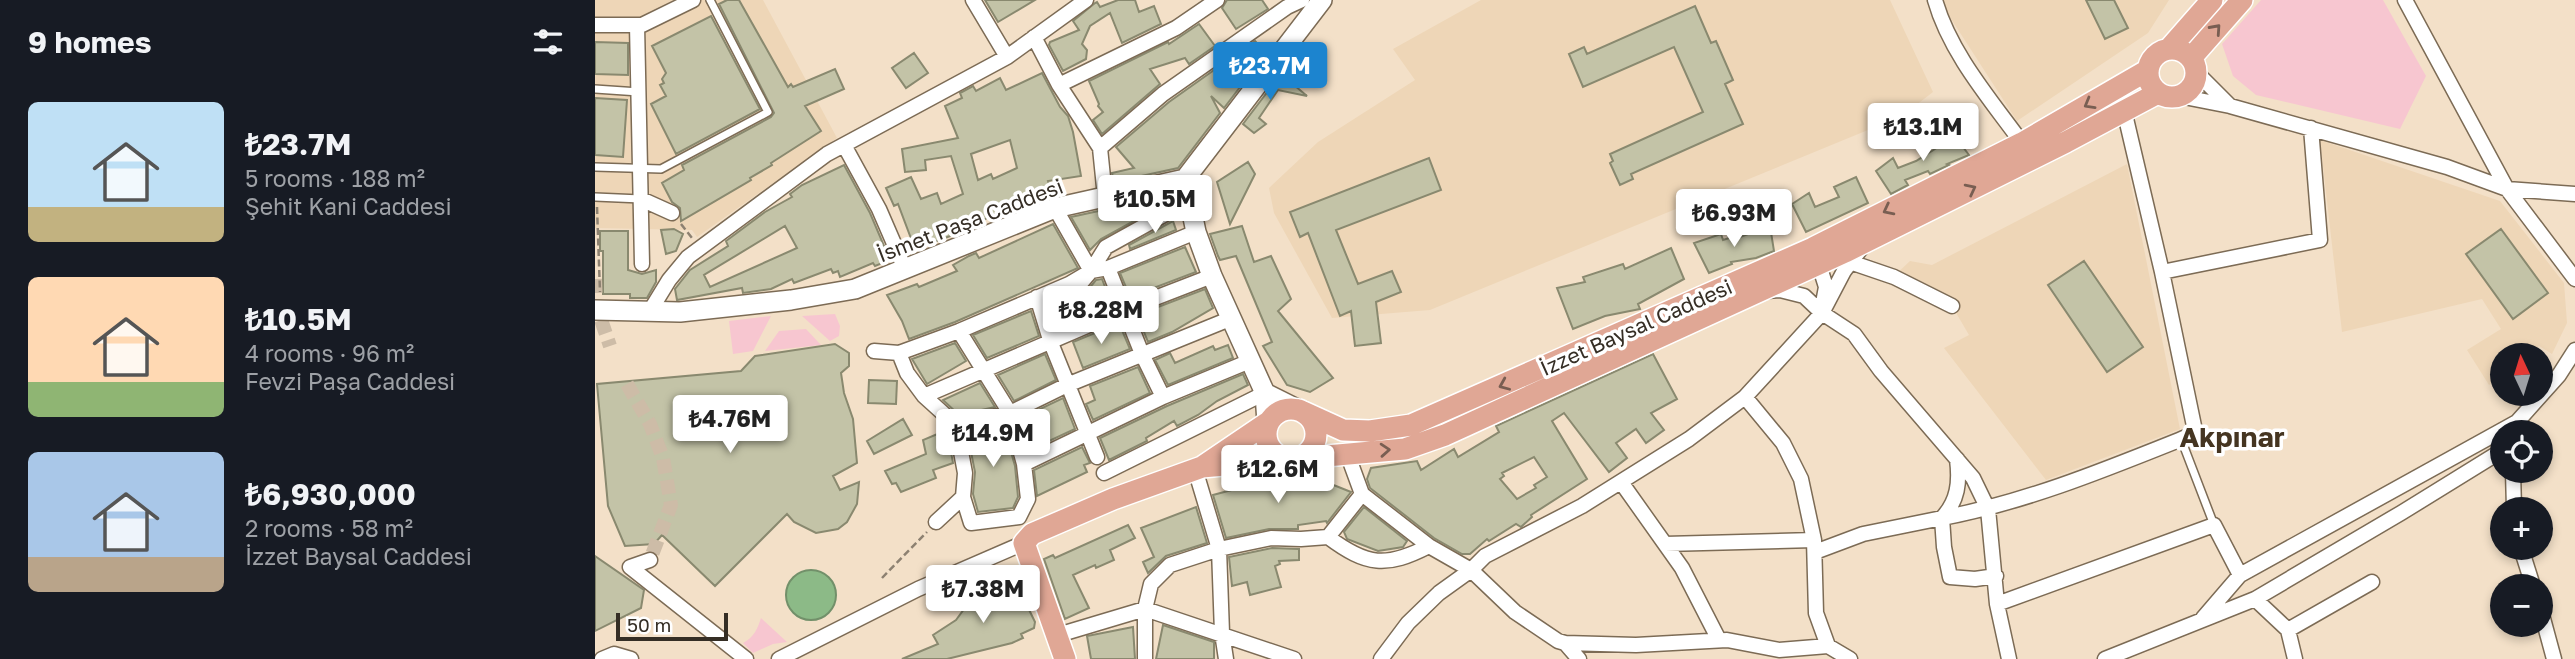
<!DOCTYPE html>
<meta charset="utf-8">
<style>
body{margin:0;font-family:"Golos Text",sans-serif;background:#242831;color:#f1f3f6;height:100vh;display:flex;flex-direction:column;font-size:26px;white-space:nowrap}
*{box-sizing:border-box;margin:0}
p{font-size:23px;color:#9ea1a6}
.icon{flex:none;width:38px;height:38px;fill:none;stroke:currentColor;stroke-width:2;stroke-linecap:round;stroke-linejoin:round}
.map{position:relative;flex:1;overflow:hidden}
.details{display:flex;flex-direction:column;background:#171b24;width:595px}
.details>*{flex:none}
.needle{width:46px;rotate:356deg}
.controls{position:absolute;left:1895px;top:343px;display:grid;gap:14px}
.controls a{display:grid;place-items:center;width:63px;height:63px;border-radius:50%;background:#171b24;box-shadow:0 4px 10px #0003;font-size:35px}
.scale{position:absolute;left:21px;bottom:18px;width:112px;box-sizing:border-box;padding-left:7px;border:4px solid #352e25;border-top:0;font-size:19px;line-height:24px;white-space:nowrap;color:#352e25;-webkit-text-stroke:5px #fff;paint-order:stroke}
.price{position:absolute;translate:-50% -60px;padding:0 16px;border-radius:7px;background:#fff;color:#222;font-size:23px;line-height:46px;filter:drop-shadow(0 2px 4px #0008)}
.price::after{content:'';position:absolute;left:50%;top:42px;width:21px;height:16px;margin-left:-10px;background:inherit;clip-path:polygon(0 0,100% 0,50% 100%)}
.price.selected{background:#1c84cf;color:#fff}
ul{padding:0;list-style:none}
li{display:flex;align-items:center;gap:21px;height:175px;padding:0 28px}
li span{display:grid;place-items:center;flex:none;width:196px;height:140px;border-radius:10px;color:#555}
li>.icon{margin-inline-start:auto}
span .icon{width:84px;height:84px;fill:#fffc;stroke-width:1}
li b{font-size:30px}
h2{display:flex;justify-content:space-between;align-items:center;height:84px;padding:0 28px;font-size:30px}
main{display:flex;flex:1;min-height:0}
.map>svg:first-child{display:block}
.built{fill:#eed6b7}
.green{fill:#f7c6d0}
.water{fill:#8cba87;stroke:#72906a;stroke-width:2}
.building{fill:#c3c3a7;stroke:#89896f;stroke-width:2;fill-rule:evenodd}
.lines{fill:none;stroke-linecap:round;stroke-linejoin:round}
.street-tunnel{stroke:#cdbca7;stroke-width:14;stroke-dasharray:14 7;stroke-linecap:butt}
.lane-casing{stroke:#7c6b55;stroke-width:10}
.street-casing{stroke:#7c6b55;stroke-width:17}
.secondary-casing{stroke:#7c6b55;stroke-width:22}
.primary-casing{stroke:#fff;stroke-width:24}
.path{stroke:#8d8171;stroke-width:2.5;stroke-dasharray:7 3.5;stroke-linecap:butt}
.lane{stroke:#fff;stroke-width:7}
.street{stroke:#fff;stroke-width:14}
.secondary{stroke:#fff;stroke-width:19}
.primary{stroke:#e0a795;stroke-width:21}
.oneway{stroke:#795e52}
.labels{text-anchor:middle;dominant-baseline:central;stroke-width:7;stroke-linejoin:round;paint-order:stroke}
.street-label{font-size:21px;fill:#352e25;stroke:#fff}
.district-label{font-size:28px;font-weight:bold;fill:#453521;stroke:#fff}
</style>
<main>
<section class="details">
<h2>9 homes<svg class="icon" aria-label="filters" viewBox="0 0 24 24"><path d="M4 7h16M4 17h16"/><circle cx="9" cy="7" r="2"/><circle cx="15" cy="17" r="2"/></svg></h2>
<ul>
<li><span style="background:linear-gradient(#bfe0f5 75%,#c2b280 0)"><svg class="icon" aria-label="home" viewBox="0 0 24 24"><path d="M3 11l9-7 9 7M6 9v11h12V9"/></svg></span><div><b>₺23.7M</b><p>5 rooms · 188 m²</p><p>Şehit Kani Caddesi</p></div></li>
<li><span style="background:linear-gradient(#ffd9b3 75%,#8fb573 0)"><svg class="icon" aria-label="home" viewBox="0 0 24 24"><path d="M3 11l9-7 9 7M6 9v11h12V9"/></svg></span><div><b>₺10.5M</b><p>4 rooms · 96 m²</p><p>Fevzi Paşa Caddesi</p></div></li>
<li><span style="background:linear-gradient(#a9c7e8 75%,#b9a48a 0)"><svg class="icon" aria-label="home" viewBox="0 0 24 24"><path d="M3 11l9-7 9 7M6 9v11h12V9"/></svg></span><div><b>₺6,930,000</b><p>2 rooms · 58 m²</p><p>İzzet Baysal Caddesi</p></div></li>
</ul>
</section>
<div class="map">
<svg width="1980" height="659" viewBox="0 0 1980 659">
<rect width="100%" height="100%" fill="#f3e0c8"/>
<path class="built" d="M0 0H168L242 138 102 237 97 230 0 228Z
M886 0H1295L1338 92 1307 116 835 310 737 318 679 213 674 188 723 142 820 80 798 49Z
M1346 0H1574L1553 33 1422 121 1349 8Z
M1725 140 1905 201 1969 283 1972 323 1957 354 1944 346 1932 355H1908L1907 374 1894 385 1872 350 1906 329 1887 299 1747 332Z
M1532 164 1585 429 1451 480 1349 348 1374 335 1357 306 1298 277 1315 261 1337 265Z"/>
<path class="green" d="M1666 0H1788L1831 76 1805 129 1661 95 1638 76 1627 44Z
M240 314 245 326 244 336 235 341 207 316Z
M176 316 158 351 138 354 134 321Z
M211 329 226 345 170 351 184 331Z
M166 618 192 642 178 644 158 653 148 643C159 637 162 630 166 618Z"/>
<path class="water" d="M191 595a25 25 0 1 1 50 0a25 25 0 1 1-50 0Z"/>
<path class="building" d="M132 0H144L193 87 196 84 198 87 240 69 249 89 210 106 226 131 176 163 177 165 155 178 156 180 86 221 85 208 77 202 67 183 89 170 87 165 176 117 179 113 124 4Z
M390 0H440L403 22Z
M523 0H540L544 12 559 6 566 24 527 43 515 13 495 26 487 44 492 50 491 59 468 71 454 45 455 42 484 30 478 21 500 3 502 2 505 7Z
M632 0H667L673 9 641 29 627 8Z
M1491 0H1519L1533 28 1510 39Z
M1100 6 1116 43 1121 41 1138 80 1130 84 1148 124 1036 174 1038 179 1025 185 1015 163 1018 161 1015 154 1108 112 1079 47 988 87 974 54 989 47 992 54Z
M116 16 165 109 81 154 56 104 71 96 65 85 69 83 67 79 71 73 57 46Z
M604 24 620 46 594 64 590 58 555 69 565 84 507 134 498 120 508 112 503 106 504 104 494 81 573 42 574 44Z
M660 41 671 53 629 108 616 96 625 113 583 168 519 182 517 173 539 168 521 147 574 102Z
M0 42 33 43V75L0 74Z
M319 53 333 73 311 88 297 68Z
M447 73 465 107 473 116 478 132 486 176 453 181 456 190 435 197 437 200 400 218 398 215 358 235 320 249 303 204 299 206 291 188 316 177 326 199 342 193 346 204 368 194 356 156 330 160 331 170 310 172 307 149 363 138 350 106 367 98 365 93 378 86 381 91 405 78 411 90ZM415 140 422 168 398 179 396 174 383 180 376 154Z
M686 74 712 96 683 90 664 118 671 124 659 133 648 124Z
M0 98 32 100 28 157 0 155Z
M1355 130 1374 155 1352 164 1354 165 1335 174 1333 171 1310 180 1313 185 1296 194 1281 171 1298 158 1303 168 1321 161 1343 147 1337 138Z
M834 158 846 190 741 230 763 284 797 271 806 292 781 302 786 343 760 346 756 311 745 316 713 233 705 237 695 212Z
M653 162 660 174 635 224 622 182Z
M249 165 275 213 295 260 280 266 278 263 245 277 243 271 238 273 236 269 199 283 197 279 176 289 148 293 147 288 82 300 80 289 95 270 133 246 131 241 170 212 197 197 195 194 207 185ZM190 226 202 248 115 287 109 275Z
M1261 177 1273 203 1211 232 1197 204 1214 193 1220 207 1244 197 1239 187Z
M531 205 539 221 506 239 495 250 476 217Z
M578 221 581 230 535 249 534 245Z
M458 224 483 268 360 322 314 339 307 321 292 295 322 284 324 287 362 271 358 265 374 256 381 253 384 258Z
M647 226 659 262 676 256 696 299 683 311 738 378 715 392 692 385 668 346 677 342 641 256 625 260 623 256 615 234Z
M1175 226 1179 251 1161 258 1136 262 1137 264 1114 273 1099 243 1126 234 1128 240 1144 235 1145 237Z
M79 229 88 234 81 251 71 254 66 230Z
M1906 229 1953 293 1918 319 1871 254Z
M5 231H33V270L47 274 61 270V282L52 298H35V294H8V251H5Z
M590 247 601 272 535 297 525 273Z
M1076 248 1089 279 1043 304 1045 309 1010 316 978 329 962 288 990 282 988 277 1028 264 1030 269Z
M1489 261 1548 347 1512 372 1453 285Z
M507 279 517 305 471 325 469 318 486 311 481 304 501 280Z
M610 289 618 308 577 332 553 342 542 315Z
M436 311 444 336 392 358 378 335Z
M524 323 535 349 488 368 478 342Z
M360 343 371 361 332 384 317 359Z
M240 344 254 353V366L246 373 249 393 258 419 262 463 238 476 245 490 264 482 262 504 252 522 243 529 221 533 199 522 192 514 120 586 67 535 59 544 30 546 13 506 2 384 146 371 160 356Z
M633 345 638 358 573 385 560 360 575 353 580 363 618 346 620 350Z
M450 354 461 380 419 401 403 375Z
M1058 354 1082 399 1056 413 1069 430 1051 443 1041 429 1021 443 1032 458 1014 472 969 413 957 421 992 479 936 515 937 517 926 527 921 524 894 541 892 539 875 554H867L839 538 775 488 772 479 776 468 822 461 826 470 859 449 863 457 904 432 901 426ZM939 457 952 477 939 485 941 488 922 499 905 479 909 476 907 473Z
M543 367 555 393 498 420 491 404 500 400 495 386Z
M648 374 653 385 622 401 603 415 582 426 579 421 551 438 552 441 514 460 505 438 572 406Z
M274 380 302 381 301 404 273 403Z
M385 383 400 407 364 415 348 400Z
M468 398 480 429 439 448 430 431 426 418Z
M308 419 317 435 279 454 272 441Z
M408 424 420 466 423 497 418 508 383 512 378 494 380 472 372 432Z
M352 430 358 463 338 470 341 478 306 492 301 483 297 484 290 471 331 454 328 440Z
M487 447 495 463 489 465 492 472 442 496 439 470Z
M716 476 756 492 732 523 731 521 703 525V529H674L631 538 618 495 659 484Z
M601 507 612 543 571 556 553 573 548 562 559 557 546 528Z
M769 507 812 541 808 547 783 551 752 539 749 532Z
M533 525 540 538 515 550 519 560 501 568 500 565 478 575 494 608 470 619 449 559 458 555 460 558Z
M677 548 704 549V560L684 561 685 564 680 566 686 587 655 595 652 582 637 586 634 557Z
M0 556 49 590 46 608 0 631Z
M413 582 422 585 440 622 439 628 426 634 428 638 417 643 352 659H307L343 644 338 635 361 620 375 601Z
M568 625 619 642V659H561Z
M538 627 540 659H496L492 636Z"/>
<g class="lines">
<path class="street-tunnel" d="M0 279 1 305 15 346
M32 384 55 424 68 458 76 505 55 560"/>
<defs>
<path id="lane" d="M0 89 44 92
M0 167 66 169 173 112 115 0
M0 197 46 199
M1586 439 1619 525"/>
<path id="street" d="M378 0 412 57
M1340 0C1355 53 1395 99 1427 143
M1810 0 1912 189 1980 279
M0 25H47L98 0
M42 25 47 264
M439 37 464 85 505 148 510 197
M1601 72 1635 106
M464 85 581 28 622 0
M1584 96 1635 106 1852 167 1912 189 1980 194
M249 145 284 209 310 269
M505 148 568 94 692 7 707 0
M46 199 77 213
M460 208 496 271
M1221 255 1231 287 1228 303
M1255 262 1299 277 1357 306
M513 268 547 354 568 397
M1567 272 1725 240 1716 128
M1172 291 1185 290 1209 296 1227 313 1259 334 1286 371 1378 478 1393 509 1402 604 1414 659
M442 297 456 343 502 457
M55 311 74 280 93 257 232 154 412 57 491 0
M452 323 496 271 511 247 594 201
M364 331 415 413 429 464
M279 351 304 353 312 373 329 396 361 425 370 473 368 497 341 522
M304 353 364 331 474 284 496 271 513 268 601 232
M329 396 529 310 617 276
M1150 397 1188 443 1206 479 1219 540 1221 613 1233 646 1255 659
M361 425 415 413 472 385 637 318
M1920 431 1922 422 1964 375 1980 350
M752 453 767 494 834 546 876 570 920 612 963 641 970 643 984 659
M600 469 624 549 627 633 631 659
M1918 471 1919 509
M509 473 670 393
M1026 482 1087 568 1124 640
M767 494 733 537C772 566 791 568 834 546
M368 497 376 523 424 517 433 499 429 464 568 397 655 361
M1347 518C1432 502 1514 468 1594 436L1599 426 1567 272 1529 110
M1347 518C1363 501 1365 482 1362 459
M1070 544 1219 540
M1926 548 1938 586
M1220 552 1268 534 1347 518 1349 547 1355 577 1380 579 1401 576
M55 560 35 567 151 659
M1660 599 1693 630 1700 659
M1402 604 1619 525 1645 575
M1946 611 1959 659
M1608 618 1645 575 1922 422
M1693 630 1777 582
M463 635 550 609 699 659
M970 643 1041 645 1132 640 1184 650 1233 646
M7 659 19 654 36 659
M184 659 323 589 429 543
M550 659V609L556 584 575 565 624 549 676 538 706 539 733 537
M786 659 813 623 844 593 876 570 890 556 987 506 1094 439 1150 397 1227 313 1249 271 1268 246
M1510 659 1660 599 1806 513 1908 450"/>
<path id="secondary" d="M590 179 601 232 617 276 670 393 672 423
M590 179 727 0
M0 310 85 312 196 300 260 289 460 208 590 179
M670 393 704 410"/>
<path id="primary" d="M1553 73a24 24 0 1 1 48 0a24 24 0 1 1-48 0Z
M1574 49 1617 0
M1596 58 1647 0
M671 434a25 25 0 1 1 50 0a25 25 0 1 1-50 0Z
M704 410 748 430 775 431 816 425 1218 248 1427 143 1553 70
M607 467 810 449 850 435 1250 252 1471 142 1563 93
M470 659 429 543 437 534 518 499 607 467 672 423"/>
</defs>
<use href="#lane" class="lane-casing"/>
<use href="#street" class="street-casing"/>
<use href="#secondary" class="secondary-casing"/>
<use href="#primary" class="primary-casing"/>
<path class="path" d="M2 207 5 292
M86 224 97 238
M287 578 332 532"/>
<use href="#lane" class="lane"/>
<use href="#street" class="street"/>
<use href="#secondary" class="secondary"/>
<use href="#primary" class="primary"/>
</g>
<defs><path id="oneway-chevron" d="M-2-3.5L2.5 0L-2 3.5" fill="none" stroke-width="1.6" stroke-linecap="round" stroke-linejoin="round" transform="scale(1.75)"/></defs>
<g class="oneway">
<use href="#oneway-chevron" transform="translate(1621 29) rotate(-48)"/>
<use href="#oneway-chevron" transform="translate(1494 104) rotate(150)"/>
<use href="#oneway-chevron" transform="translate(1376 189) rotate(-27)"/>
<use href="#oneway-chevron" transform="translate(1293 210) rotate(153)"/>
<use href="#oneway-chevron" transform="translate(909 385) rotate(157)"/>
<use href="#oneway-chevron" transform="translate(790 450) rotate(-4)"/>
</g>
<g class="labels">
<g class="street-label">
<text transform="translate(375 220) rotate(-21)">İsmet Paşa Caddesi</text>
<text transform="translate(1041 327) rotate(-24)">İzzet Baysal Caddesi</text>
</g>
<g class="district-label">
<text x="1637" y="436">Akpınar</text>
</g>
</g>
</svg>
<div class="controls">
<a><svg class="needle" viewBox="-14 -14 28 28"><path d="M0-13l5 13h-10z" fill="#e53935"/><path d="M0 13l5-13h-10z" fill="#9ea1a6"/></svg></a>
<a><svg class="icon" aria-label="locate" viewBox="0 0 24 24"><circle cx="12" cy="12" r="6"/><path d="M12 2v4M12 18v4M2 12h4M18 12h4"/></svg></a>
<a>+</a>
<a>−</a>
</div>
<div class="scale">50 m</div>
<b class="price selected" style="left:675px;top:102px">₺23.7M</b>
<b class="price" style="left:1328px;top:163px">₺13.1M</b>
<b class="price" style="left:560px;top:235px">₺10.5M</b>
<b class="price" style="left:1139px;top:249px">₺6.93M</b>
<b class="price" style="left:506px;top:346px">₺8.28M</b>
<b class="price" style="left:135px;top:455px">₺4.76M</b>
<b class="price" style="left:398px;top:469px">₺14.9M</b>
<b class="price" style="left:683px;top:505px">₺12.6M</b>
<b class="price" style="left:388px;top:625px">₺7.38M</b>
</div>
</main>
